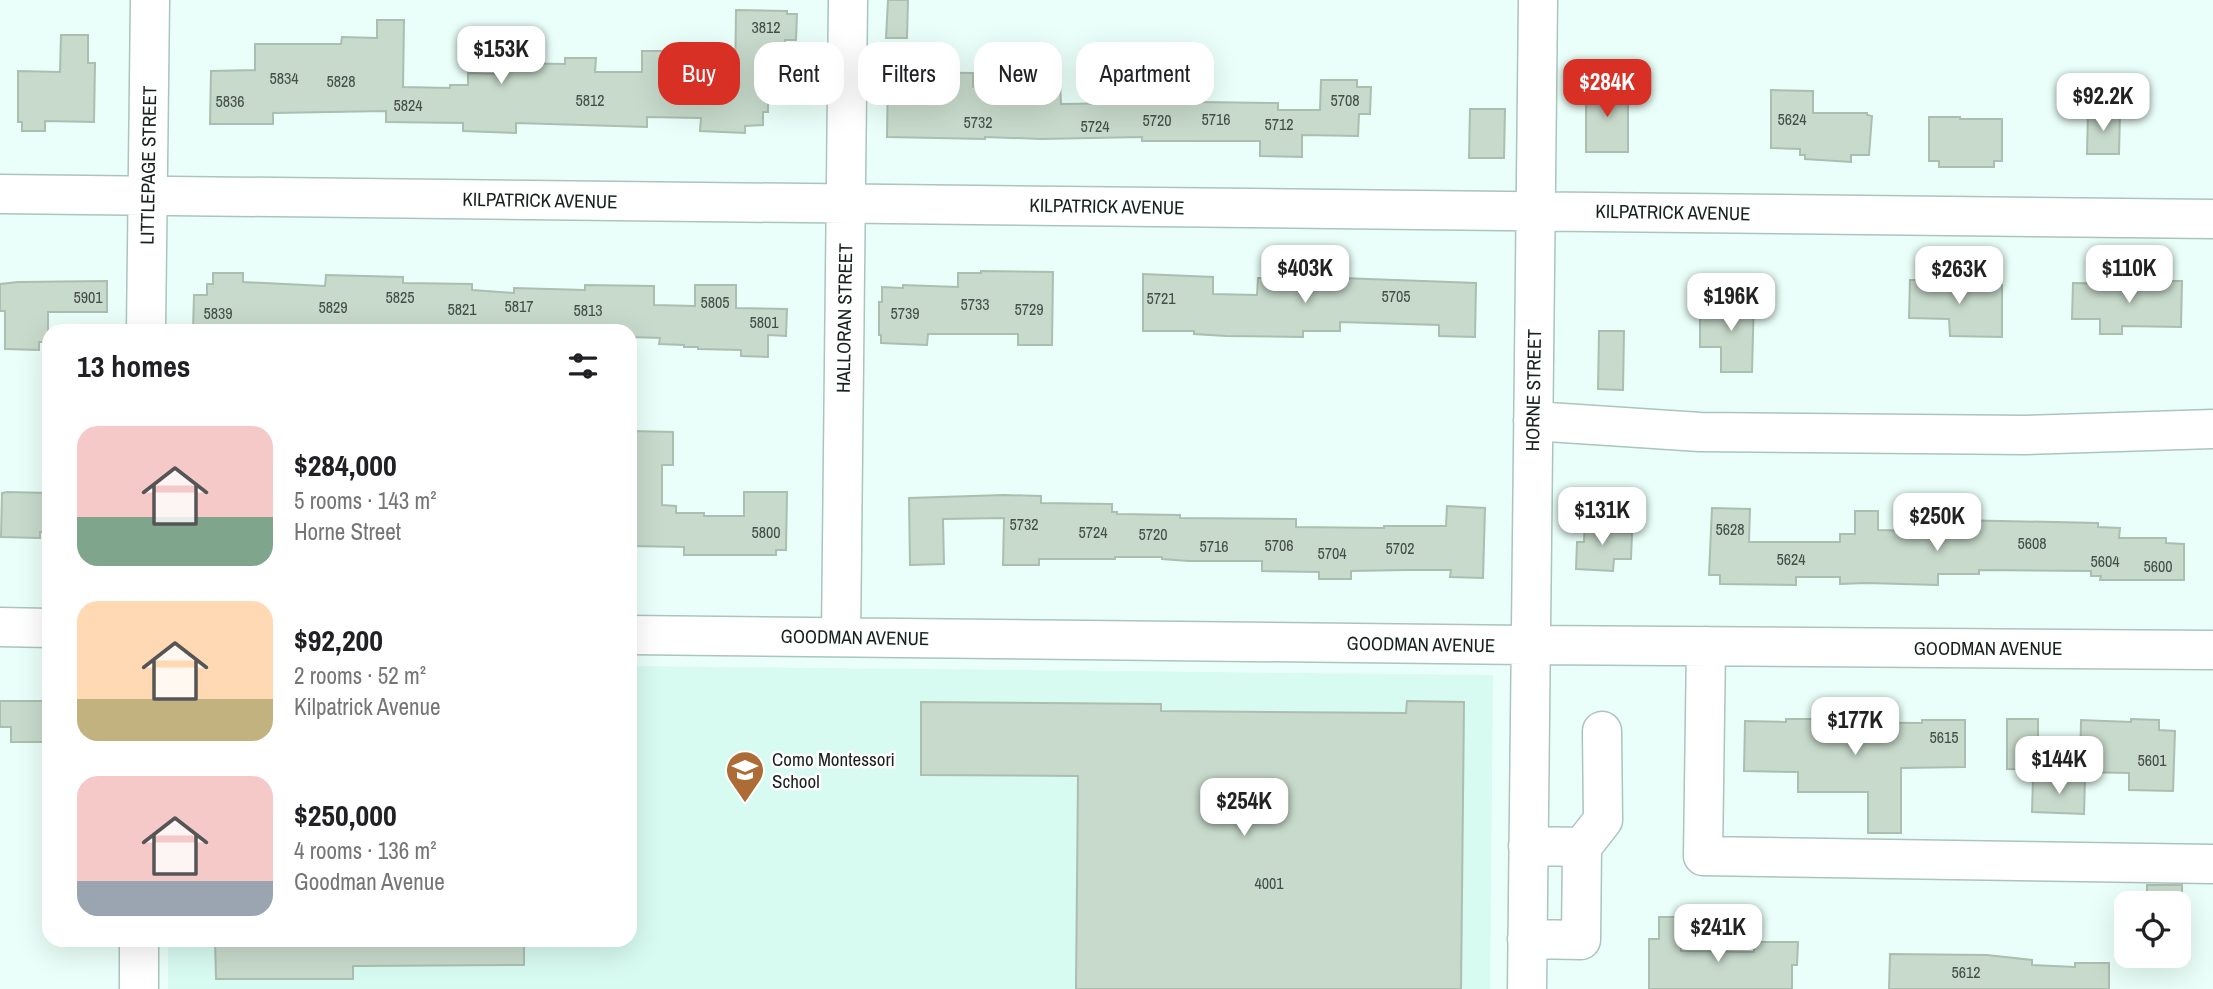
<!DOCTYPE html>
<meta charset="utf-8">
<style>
body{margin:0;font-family:"Archivo Narrow",sans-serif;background:#f6f6f6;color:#202124;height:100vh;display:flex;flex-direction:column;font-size:26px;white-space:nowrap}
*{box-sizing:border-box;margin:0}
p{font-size:23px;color:#757577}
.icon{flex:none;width:38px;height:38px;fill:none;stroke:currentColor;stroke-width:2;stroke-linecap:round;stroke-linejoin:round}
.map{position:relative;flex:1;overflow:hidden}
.panel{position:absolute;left:42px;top:324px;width:595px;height:623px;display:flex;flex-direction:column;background:#fff;border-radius:21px;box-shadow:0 7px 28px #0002}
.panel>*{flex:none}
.guide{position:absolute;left:658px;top:42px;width:665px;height:63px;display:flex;gap:14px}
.fabs{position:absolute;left:2114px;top:891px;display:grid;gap:14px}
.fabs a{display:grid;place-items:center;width:77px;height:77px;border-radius:14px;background:#fff;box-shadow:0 7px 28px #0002;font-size:35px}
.price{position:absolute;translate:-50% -60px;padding:0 16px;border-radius:14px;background:#fff;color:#222;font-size:23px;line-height:46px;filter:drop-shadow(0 2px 4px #0008)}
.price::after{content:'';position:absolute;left:50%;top:42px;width:21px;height:16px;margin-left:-10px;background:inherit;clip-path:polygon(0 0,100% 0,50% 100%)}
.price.selected{background:#d93025;color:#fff}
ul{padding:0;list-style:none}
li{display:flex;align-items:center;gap:21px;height:175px;padding:0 35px}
li span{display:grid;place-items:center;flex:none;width:196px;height:140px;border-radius:21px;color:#555}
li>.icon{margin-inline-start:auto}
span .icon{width:84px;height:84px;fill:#fffc;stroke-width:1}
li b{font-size:30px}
h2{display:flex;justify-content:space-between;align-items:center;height:84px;padding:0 35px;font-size:30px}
.pill{padding:0 24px;border-radius:21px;background:#fff;box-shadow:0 7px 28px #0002;font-size:24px;line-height:63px}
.pill.selected{background:#d93025;color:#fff}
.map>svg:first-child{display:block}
.built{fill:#d7faf1}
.building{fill:#c7dacb;stroke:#abbeb0;stroke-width:2}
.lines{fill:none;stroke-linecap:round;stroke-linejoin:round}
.minor-casing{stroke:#abc4bd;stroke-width:41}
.minor{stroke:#fff;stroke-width:38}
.labels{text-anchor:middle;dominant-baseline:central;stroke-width:5;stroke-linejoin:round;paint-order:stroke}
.number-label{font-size:16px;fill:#444f4a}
.street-label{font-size:19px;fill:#18211f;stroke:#fff}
.poi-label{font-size:19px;fill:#18211f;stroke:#fff;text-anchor:start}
</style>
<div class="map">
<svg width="2213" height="989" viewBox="0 0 2213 989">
<rect width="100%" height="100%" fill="#eafff9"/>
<path class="built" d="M630 666 1493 675 1490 989H168V940H630Z"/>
<path class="building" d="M888 0H908L907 38H886Z
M736 10 787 11V14H797L796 40H785L784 60H768V112H763V125L745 126V133L700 131 701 118 647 117V127L516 123V133L463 131V123L386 122V111L273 113V124H210L211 71 255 70V44H341L342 37 377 38V20H404L403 87 450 88V85H468V73L501 74V63L565 64V58H596L595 72H642V51H680V84L726 85V82L735 83Z
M61 35H88V63H95L94 122 45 121V131H22V122H18V71L60 72Z
M888 72 973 73V87L1025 88V81H1031V78H1055V81H1060L1061 104 1199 102 1278 103V110H1320L1321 80H1357V87H1371L1370 114H1359L1358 136 1302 135V157L1260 156V141H1142V137L1042 139 985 137V139L887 137Z
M1586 85H1628V152H1586Z
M1771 90 1813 91V113H1867V115L1872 116 1869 155H1851V162L1805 159V155H1800V149L1771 148Z
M1470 109H1505L1504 158H1469Z
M2088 111 2120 112 2119 154H2087Z
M1929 117H1960V119H2002V161H1994V167H1939V161H1929Z
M981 271 1053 272 1052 345H1018V334H928L927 345 881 343V335H879V302H882V287L903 288V285L958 287V273H981Z
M1318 271H1342V278L1476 283 1475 337 1439 336V325L1340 322V331H1303V337L1226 336 1194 334V331H1143V274L1213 277V294L1257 295 1258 278H1318Z
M213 273H243V282L325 286 326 275 403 277V283L472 284V290L514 293V288L585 290V285L654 286V305L695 306V285H736V308L787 309 786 336 768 335V357L741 356V350L698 349V347H684V345L659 344 660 338 630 337V331L293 329V331H193L194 295H207V284H213Z
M1910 280H1985V285H2002V337L1950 336 1949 319 1909 318Z
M107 281V312H48V342H39V350L5 349V311H0V284L18 282Z
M2149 281H2182L2181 327 2122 326V334H2100V319H2072L2073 283 2148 284Z
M1725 295 1754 296 1752 372H1721V347H1700V309L1725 310Z
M1599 331H1624L1623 390 1598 389Z
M630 431 673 432V465H662V505L676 506V513H704V516H744V492H787L786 550H776V555H684V547L630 546Z
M7 492 49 493V532H40V538L1 537 2 493Z
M1004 495 1041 496V503L1112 504V512H1117V514L1180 515V518L1296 519V527L1384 528V526H1446L1447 506 1485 508 1483 578 1450 577 1451 570H1407L1351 571V579H1319V572L1262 571V561H1188L1162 559V557H1115V559H1039V565H1003L1004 518 943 519 944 564 910 565 909 498Z
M1712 508 1750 509 1749 542H1840V534H1855V511H1878V530L1956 532V520L2098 523V527L2120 528 2119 538H2166V543L2184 544V580H2100L2101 576H2091V571L1979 570V574H1938V585L1866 583 1840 584V577H1796V585L1720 584V575H1709Z
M1585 518H1605V532L1632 533 1631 559H1614L1613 571 1576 569 1577 542H1584Z
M0 701H49V742H11V727H0Z
M1407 701 1464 702 1461 989H1076L1078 776 921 775V702L1161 704V711L1406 713Z
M1786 719H1817V722L1922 723V720H1965V767L1901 768V833H1868V792H1798V772L1744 771 1745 721 1786 722Z
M2007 719H2038V770L2007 769Z
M2131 719 2159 720V730L2175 731 2173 791 2129 790V773L2080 772 2081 720 2131 722Z
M2033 778H2085L2084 814 2032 812Z
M2147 885H2182V903H2147Z
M1659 917H1681V951L1754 952V942H1798L1797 965H1792V989H1649V939H1659Z
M215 940H524V965L353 966V979H216Z
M1890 954 1987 955 2032 960V965L2075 967V963H2109V989H1889Z"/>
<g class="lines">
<defs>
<path id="minor" d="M0 194 2213 219
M146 331 150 0
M1533 421 1700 432 1805 433 2026 435 2213 429
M0 627 49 628
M630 635 1531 645 2213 650
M841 637 848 0
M1706 646 1703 856 2213 864
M1582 847 1603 820 1602 731
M1527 939 1581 940 1582 847 1528 846
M139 989V940
M1527 989 1538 0"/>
</defs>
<use href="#minor" class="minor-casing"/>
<use href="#minor" class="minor"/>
</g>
<defs>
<symbol id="school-pin" viewBox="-11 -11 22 30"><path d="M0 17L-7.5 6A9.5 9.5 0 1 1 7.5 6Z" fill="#ad6c36" stroke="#fff"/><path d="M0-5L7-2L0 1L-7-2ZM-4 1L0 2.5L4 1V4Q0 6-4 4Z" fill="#fff"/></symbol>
</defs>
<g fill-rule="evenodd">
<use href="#school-pin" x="723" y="748" width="44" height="60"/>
</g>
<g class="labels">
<g class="number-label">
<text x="766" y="27">3812</text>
<text x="284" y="78">5834</text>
<text x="341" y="81">5828</text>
<text x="590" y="100">5812</text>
<text x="1345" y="100">5708</text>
<text x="230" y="101">5836</text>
<text x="408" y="105">5824</text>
<text x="1216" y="119">5716</text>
<text x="1792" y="119">5624</text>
<text x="1157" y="120">5720</text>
<text x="978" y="122">5732</text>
<text x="1279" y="124">5712</text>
<text x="1095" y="126">5724</text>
<text x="1396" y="296">5705</text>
<text x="88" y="297">5901</text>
<text x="400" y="297">5825</text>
<text x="1161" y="298">5721</text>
<text x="715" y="302">5805</text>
<text x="975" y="304">5733</text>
<text x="519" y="306">5817</text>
<text x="333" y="307">5829</text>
<text x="462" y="309">5821</text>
<text x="1029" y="309">5729</text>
<text x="588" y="310">5813</text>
<text x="218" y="313">5839</text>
<text x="905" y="313">5739</text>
<text x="764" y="322">5801</text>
<text x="1024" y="524">5732</text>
<text x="1730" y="529">5628</text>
<text x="766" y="532">5800</text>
<text x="1093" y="532">5724</text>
<text x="1153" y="534">5720</text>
<text x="2032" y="543">5608</text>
<text x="1279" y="545">5706</text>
<text x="1214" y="546">5716</text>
<text x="1400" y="548">5702</text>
<text x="1332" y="553">5704</text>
<text x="1791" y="559">5624</text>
<text x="2105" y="561">5604</text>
<text x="2158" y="566">5600</text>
<text x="1944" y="737">5615</text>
<text x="2152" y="760">5601</text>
<text x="1269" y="883">4001</text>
<text x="1966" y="972">5612</text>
</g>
<g class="street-label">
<text transform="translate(148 165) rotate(-89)">LITTLEPAGE STREET</text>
<text transform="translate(540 200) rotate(1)">KILPATRICK AVENUE</text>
<text transform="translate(1107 206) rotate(1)">KILPATRICK AVENUE</text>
<text transform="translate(1673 212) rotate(1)">KILPATRICK AVENUE</text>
<text transform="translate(844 318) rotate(-89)">HALLORAN STREET</text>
<text transform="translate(1533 390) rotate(-89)">HORNE STREET</text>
<text transform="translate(855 637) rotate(1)">GOODMAN AVENUE</text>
<text transform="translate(1421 644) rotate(1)">GOODMAN AVENUE</text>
<text x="1988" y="648">GOODMAN AVENUE</text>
</g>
<g class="poi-label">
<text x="772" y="759">Como Montessori<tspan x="772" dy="22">School</tspan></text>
</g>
</g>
</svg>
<div class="fabs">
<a><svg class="icon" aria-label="locate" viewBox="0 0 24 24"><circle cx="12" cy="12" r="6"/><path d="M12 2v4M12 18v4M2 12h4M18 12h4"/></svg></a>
</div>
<b class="price" style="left:501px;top:86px">$153K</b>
<b class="price selected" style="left:1607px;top:119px">$284K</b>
<b class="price" style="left:2103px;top:133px">$92.2K</b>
<b class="price" style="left:1305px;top:305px">$403K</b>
<b class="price" style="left:2129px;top:305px">$110K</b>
<b class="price" style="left:1959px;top:306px">$263K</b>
<b class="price" style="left:1731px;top:333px">$196K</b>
<b class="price" style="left:1602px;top:547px">$131K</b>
<b class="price" style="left:1937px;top:553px">$250K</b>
<b class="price" style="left:1855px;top:757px">$177K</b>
<b class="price" style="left:2059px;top:796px">$144K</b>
<b class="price" style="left:1244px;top:838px">$254K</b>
<b class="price" style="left:1718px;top:964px">$241K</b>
<div class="guide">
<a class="pill selected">Buy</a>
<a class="pill">Rent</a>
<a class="pill">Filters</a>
<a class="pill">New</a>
<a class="pill">Apartment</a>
</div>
<section class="panel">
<h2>13 homes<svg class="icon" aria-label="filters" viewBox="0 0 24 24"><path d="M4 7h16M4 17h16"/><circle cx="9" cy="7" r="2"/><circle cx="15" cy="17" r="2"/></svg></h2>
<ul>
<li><span style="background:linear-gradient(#f6c9c9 65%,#7fa58c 0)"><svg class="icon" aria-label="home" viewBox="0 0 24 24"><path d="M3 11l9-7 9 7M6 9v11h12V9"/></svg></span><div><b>$284,000</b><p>5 rooms · 143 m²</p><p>Horne Street</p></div></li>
<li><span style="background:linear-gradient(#ffd9b3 70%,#c2b280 0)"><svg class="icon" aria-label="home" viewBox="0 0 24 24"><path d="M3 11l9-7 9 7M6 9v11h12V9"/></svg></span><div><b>$92,200</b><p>2 rooms · 52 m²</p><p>Kilpatrick Avenue</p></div></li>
<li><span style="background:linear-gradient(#f6c9c9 75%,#9aa5b1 0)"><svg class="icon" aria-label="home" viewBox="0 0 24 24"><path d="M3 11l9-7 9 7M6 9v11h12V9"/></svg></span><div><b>$250,000</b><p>4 rooms · 136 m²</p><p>Goodman Avenue</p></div></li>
</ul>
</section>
</div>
